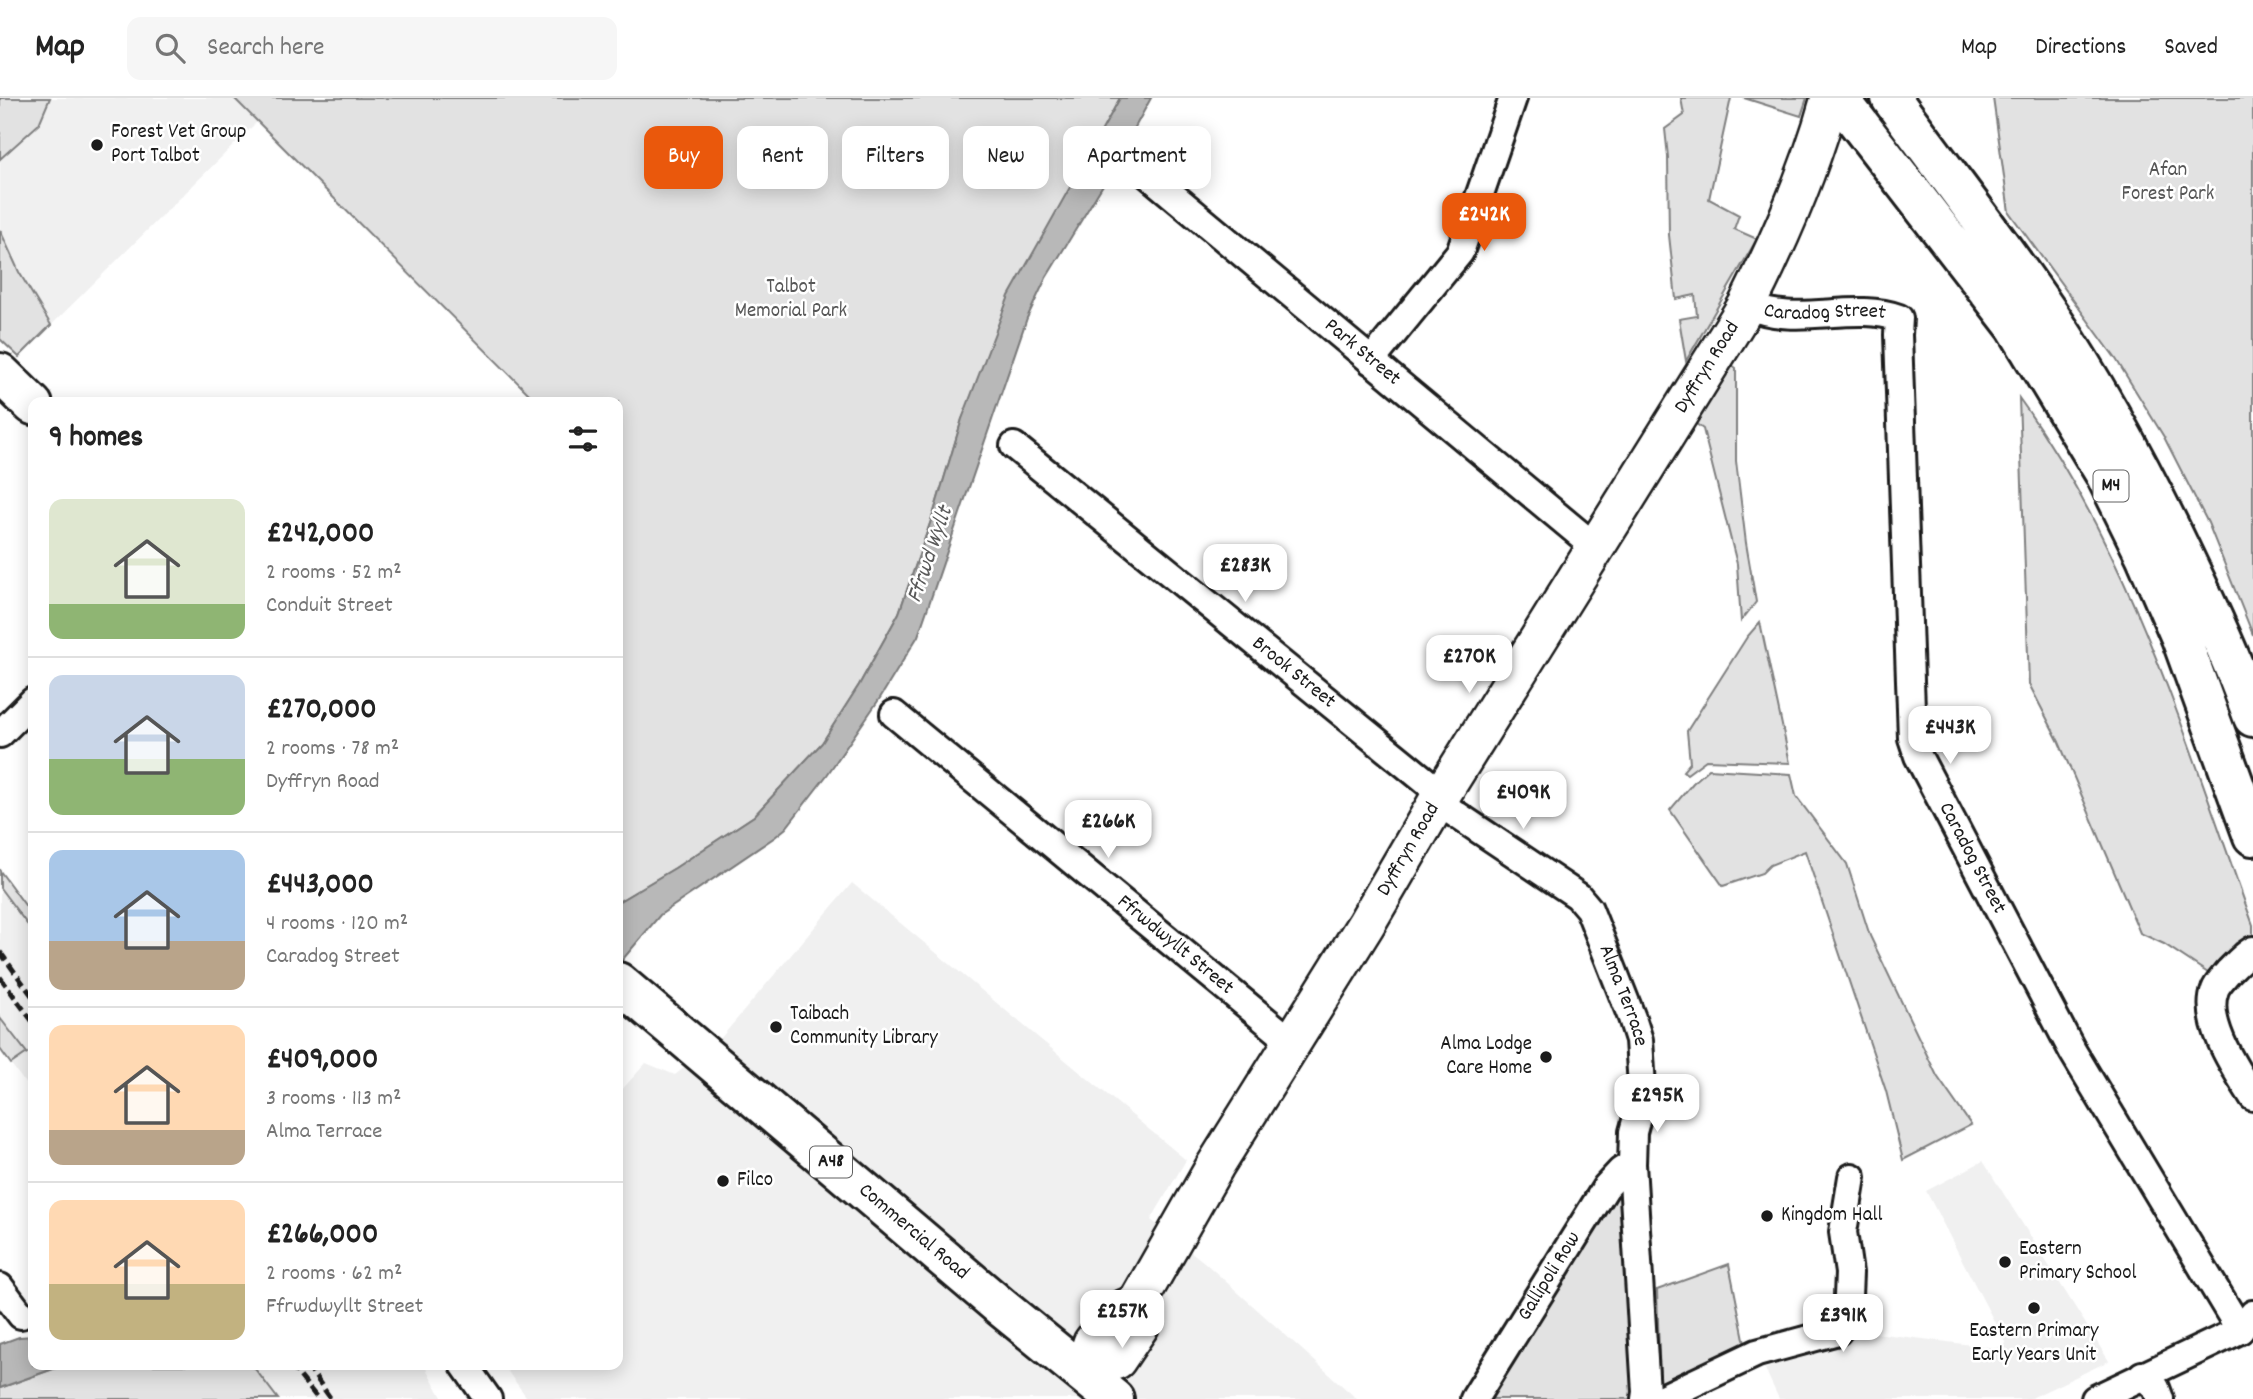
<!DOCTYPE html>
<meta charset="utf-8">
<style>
body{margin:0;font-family:Dekko,sans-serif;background:#f6f6f6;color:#222;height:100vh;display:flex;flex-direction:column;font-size:26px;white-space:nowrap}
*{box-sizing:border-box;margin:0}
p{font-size:23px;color:#767676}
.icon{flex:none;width:38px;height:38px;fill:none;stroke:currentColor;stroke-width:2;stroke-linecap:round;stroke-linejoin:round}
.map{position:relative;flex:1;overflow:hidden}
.panel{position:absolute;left:28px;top:299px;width:595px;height:973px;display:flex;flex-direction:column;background:#fff;border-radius:14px;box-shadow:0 4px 18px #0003}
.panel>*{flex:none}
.hud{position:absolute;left:644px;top:28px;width:665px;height:63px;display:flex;gap:14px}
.price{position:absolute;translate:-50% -60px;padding:0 16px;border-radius:14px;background:#fff;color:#222;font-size:23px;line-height:46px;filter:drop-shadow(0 2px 4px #0008)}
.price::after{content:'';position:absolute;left:50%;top:42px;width:21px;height:16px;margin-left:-10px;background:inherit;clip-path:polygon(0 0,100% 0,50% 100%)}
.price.active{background:#ea580c;color:#fff}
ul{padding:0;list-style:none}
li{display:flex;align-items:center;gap:21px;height:175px;padding:0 21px}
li+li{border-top:2px solid #e0e0e0}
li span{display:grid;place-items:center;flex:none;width:196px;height:140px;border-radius:14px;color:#555}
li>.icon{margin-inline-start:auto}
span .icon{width:84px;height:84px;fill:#fffc;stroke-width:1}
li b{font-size:30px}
h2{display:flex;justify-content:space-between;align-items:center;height:84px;padding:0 21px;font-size:30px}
.pill{padding:0 24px;border-radius:14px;background:#fff;box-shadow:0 4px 18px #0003;font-size:24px;line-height:63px}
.pill.active{background:#ea580c;color:#fff}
header{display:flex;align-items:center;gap:42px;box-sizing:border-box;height:98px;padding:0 35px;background:#fff;border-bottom:2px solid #e0e0e0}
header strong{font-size:33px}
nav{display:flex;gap:38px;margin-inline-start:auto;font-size:24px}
.search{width:490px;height:63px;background:#f6f6f6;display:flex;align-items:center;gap:18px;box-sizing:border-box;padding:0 24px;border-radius:14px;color:#767676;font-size:26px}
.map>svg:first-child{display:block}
.built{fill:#f0f0f0}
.green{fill:#e2e2e2;stroke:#7f7f7f;stroke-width:2}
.water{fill:#b8b8b8;stroke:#7a7a7a;stroke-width:2}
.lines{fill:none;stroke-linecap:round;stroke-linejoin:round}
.street-casing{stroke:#1c1c1c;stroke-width:32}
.secondary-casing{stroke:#1c1c1c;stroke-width:42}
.primary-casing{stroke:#1c1c1c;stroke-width:44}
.highway-casing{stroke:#1c1c1c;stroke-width:44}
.street{stroke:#fff;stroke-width:26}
.secondary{stroke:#fff;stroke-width:37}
.primary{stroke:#fff;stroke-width:38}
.highway{stroke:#fff;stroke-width:38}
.rail{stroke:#1c1c1c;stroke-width:5;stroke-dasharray:10 5;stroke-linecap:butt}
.poi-dot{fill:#1c1c1c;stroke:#fff;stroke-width:2.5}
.labels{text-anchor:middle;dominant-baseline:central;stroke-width:5;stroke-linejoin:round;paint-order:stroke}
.shield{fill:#fff;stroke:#606060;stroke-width:2}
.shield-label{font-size:19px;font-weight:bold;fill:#1c1c1c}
.poi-label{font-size:21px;fill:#1c1c1c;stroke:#fff;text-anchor:start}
.park-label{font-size:21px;fill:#575757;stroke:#fff}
.street-label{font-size:21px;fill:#1c1c1c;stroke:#fff}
.water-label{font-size:23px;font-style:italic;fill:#5a5a5a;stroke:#fff}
</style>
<header>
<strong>Map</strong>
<div class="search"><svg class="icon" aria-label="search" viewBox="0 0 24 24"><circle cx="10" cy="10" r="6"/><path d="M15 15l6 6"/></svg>Search here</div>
<nav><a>Map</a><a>Directions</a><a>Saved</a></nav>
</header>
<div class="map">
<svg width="2253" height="1301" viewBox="0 0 2253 1301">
<rect width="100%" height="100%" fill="#fff"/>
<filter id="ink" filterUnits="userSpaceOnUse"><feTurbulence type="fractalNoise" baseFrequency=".0143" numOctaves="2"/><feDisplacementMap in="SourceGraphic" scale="14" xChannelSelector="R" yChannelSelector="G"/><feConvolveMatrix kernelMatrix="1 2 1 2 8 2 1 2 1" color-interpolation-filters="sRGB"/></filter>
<g filter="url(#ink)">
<path class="built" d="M0 0H234L258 23 19 259 0 241Z
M852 785 1186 1062 1151 1122 1204 1164 1357 1301H528L503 1267H618V996L646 965 675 977 720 941Z
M0 790 33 834V996L11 966 27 954 0 920Z
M1983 1063 2109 1263 2029 1301H1779L1765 1271 1846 1240 1875 1235 1996 1250 2006 1246 1926 1093Z
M252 1267H424L443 1301H278Z"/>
<path class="green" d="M0 0H50L39 26 0 61Z
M234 0H1120L1081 72 962 321 934 414 899 515 859 587 822 645 754 718 675 770 618 804V304H537Z
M1681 0H1731L1709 101 1739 117 1734 131 1757 141 1686 263 1679 221 1697 218 1695 197 1676 201 1669 137 1668 59 1665 31 1684 17Z
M1744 0H1807L1801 18Z
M1993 0H2253V537L2208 425 2164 339 2116 261 2009 114Z
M0 132 19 174 51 227 19 259 0 241Z
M1732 267 1736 270V363L1746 445 1756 504 1741 523 1737 466 1703 331 1695 325Z
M2019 300C2132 456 2188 648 2253 827V838L2236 845 2211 877 2164 846 2140 835 2059 644 2029 586Z
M1760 524 1790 665 1706 662 1687 676 1683 673 1690 665 1687 633 1747 539Z
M1709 671 1791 676 1796 698 1847 766 1870 838 1937 978 1971 1027 1903 1062 1886 993 1805 753 1770 767 1762 775 1723 788 1670 712 1693 685Z
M0 773 33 818V834L0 790Z
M0 920 27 955 11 966 0 951Z
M1612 1095 1620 1098 1635 1301H1485Z
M1729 1166 1745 1246 1660 1288 1657 1192Z
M64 1267H252L278 1301H0V1290Z"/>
<path class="water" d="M1120 0H1151L1109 77 1046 180 1027 220 918 538 880 600 827 677 786 730 775 739 660 817 618 867V804L675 770 754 718 822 645 859 587 899 515 934 414 962 321 1009 198Z
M33 1238V1267H64L0 1290V1246L19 1239Z"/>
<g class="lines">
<defs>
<g id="street">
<path id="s1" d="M1129 61 1583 439 1596 447"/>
<path id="s2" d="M1747 207C1796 230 1852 203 1899 220L1898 237 1912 640 1918 658 2073 954 2240 1232"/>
<path d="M1371 263 1460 154 1513 0"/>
<path id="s3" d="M1014 348 1428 685 1451 713 1578 798 1589 811 1632 920 1639 942 1642 989 1639 1012 1633 1034 1632 1066 1646 1294 1645 1301"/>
<path id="s4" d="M894 616 1293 945"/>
<path d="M0 636 33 603"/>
<path d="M2253 852C2243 858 2236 866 2228 874 2224 879 2217 886 2215 892 2203 924 2236 972 2253 999"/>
<path d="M0 1189 21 1217"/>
<path d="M464 1267 488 1301"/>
<path d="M2142 1277 2156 1290 2160 1301"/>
<path id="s5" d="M1474 1301 1606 1089 1621 1073 1632 1066"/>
<path d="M1660 1301 1757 1255 1838 1233 1847 1221 1849 1175 1843 1134 1852 1079"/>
<path d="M2095 1301 2240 1232 2253 1216"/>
</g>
<g id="secondary">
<path id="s6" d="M1082 1274 1117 1262 1140 1228 1137 1205 1215 1068 1366 826 1440 699 1747 207C1781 140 1810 73 1830 0"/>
<path d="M1082 1274 1092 1245 1114 1215 1137 1205"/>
</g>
<g id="primary">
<path d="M0 275 33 307"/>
<path id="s7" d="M618 884 1001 1209 1114 1301"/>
</g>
<path id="highway" d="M1839 0 2016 229 2105 376 2145 457 2181 540 2253 738
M1891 0C1944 73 2000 144 2050 218 2095 286 2134 357 2170 430 2200 492 2230 554 2253 619"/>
</defs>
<use href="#street" class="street-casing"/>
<use href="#secondary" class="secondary-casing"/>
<use href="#primary" class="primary-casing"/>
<use href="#highway" class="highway-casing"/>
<use href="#street" class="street"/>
<use href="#secondary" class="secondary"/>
<use href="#primary" class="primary"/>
<use href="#highway" class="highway"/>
<path class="rail" d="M0 854 33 899
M0 879 33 924
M291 1267 318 1301
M307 1267 331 1301"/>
</g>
</g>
<g class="poi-dot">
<circle cx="97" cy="47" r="7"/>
<circle cx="776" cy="929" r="7"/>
<circle cx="1546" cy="959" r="7"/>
<circle cx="723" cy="1083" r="7"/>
<circle cx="1767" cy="1118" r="7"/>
<circle cx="2005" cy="1164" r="7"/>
<circle cx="2034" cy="1210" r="7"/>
</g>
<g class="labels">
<g class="shield">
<rect x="2093.5" y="372.5" width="35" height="31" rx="5"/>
<rect x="810" y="1048.5" width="42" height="31" rx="5"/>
</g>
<g class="shield-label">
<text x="2111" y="388">M4</text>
<text x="831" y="1064">A48</text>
</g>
<g class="poi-label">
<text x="111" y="35">Forest Vet Group<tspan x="111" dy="24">Port Talbot</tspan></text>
<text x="790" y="917">Taibach<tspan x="790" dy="24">Community Library</tspan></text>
<text x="1532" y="947" text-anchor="end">Alma Lodge<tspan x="1532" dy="24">Care Home</tspan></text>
<text x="737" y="1083">Filco</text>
<text x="1781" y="1118">Kingdom Hall</text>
<text x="2019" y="1152">Eastern<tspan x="2019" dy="24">Primary School</tspan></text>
<text x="2034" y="1234" text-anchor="middle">Eastern Primary<tspan x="2034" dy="24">Early Years Unit</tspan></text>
</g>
<g class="park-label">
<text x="2168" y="73">Afan<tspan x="2168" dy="24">Forest Park</tspan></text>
<text x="791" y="190">Talbot<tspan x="791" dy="24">Memorial Park</tspan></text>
</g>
<g class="street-label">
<text stroke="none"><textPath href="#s2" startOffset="79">Caradog Street</textPath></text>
<text stroke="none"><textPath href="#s1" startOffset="303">Park Street</textPath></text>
<text stroke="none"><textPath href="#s6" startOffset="1197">Dyffryn Road</textPath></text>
<text stroke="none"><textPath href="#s3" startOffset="360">Brook Street</textPath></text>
<text stroke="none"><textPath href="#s6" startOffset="630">Dyffryn Road</textPath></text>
<text stroke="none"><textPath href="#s2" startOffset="709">Caradog Street</textPath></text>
<text stroke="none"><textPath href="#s4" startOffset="364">Ffrwdwyllt Street</textPath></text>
<text stroke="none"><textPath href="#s3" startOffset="833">Alma Terrace</textPath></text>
<text stroke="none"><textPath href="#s7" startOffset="387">Commercial Road</textPath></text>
<text stroke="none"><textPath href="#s5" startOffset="144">Gallipoli Row</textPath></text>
</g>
<g class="water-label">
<text transform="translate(931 457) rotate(-71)">Ffrwd Wyllt</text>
</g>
</g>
</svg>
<b class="price active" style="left:1484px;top:155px">£242K</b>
<b class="price" style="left:1245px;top:506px">£283K</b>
<b class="price" style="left:1469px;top:597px">£270K</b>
<b class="price" style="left:1950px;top:668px">£443K</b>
<b class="price" style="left:1523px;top:733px">£409K</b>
<b class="price" style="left:1108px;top:762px">£266K</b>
<b class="price" style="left:1657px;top:1036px">£295K</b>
<b class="price" style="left:1122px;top:1252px">£257K</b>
<b class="price" style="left:1843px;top:1256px">£391K</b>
<div class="hud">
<a class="pill active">Buy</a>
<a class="pill">Rent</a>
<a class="pill">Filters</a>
<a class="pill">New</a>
<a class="pill">Apartment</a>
</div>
<section class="panel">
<h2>9 homes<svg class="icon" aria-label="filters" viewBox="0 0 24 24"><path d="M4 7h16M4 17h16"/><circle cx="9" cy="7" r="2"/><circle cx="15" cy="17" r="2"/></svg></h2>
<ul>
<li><span style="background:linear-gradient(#dfe7d0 75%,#8fb573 0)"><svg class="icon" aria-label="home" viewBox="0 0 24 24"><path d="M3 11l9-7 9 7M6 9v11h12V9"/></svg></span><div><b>£242,000</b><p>2 rooms · 52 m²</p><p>Conduit Street</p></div></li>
<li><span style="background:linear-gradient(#c9d6e8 60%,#8fb573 0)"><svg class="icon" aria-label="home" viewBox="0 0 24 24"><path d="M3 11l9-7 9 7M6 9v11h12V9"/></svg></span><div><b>£270,000</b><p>2 rooms · 78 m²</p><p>Dyffryn Road</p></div></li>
<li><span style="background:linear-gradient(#a9c7e8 65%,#b9a48a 0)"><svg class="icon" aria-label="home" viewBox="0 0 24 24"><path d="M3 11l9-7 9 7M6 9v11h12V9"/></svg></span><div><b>£443,000</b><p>4 rooms · 120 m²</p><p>Caradog Street</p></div></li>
<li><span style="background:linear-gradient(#ffd9b3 75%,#b9a48a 0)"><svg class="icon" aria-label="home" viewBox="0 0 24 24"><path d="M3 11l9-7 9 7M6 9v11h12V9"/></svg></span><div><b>£409,000</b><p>3 rooms · 113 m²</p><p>Alma Terrace</p></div></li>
<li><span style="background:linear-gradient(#ffd9b3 60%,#c2b280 0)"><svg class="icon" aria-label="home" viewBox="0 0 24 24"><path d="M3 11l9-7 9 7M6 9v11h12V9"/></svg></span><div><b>£266,000</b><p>2 rooms · 62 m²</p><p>Ffrwdwyllt Street</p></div></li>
</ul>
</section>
</div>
